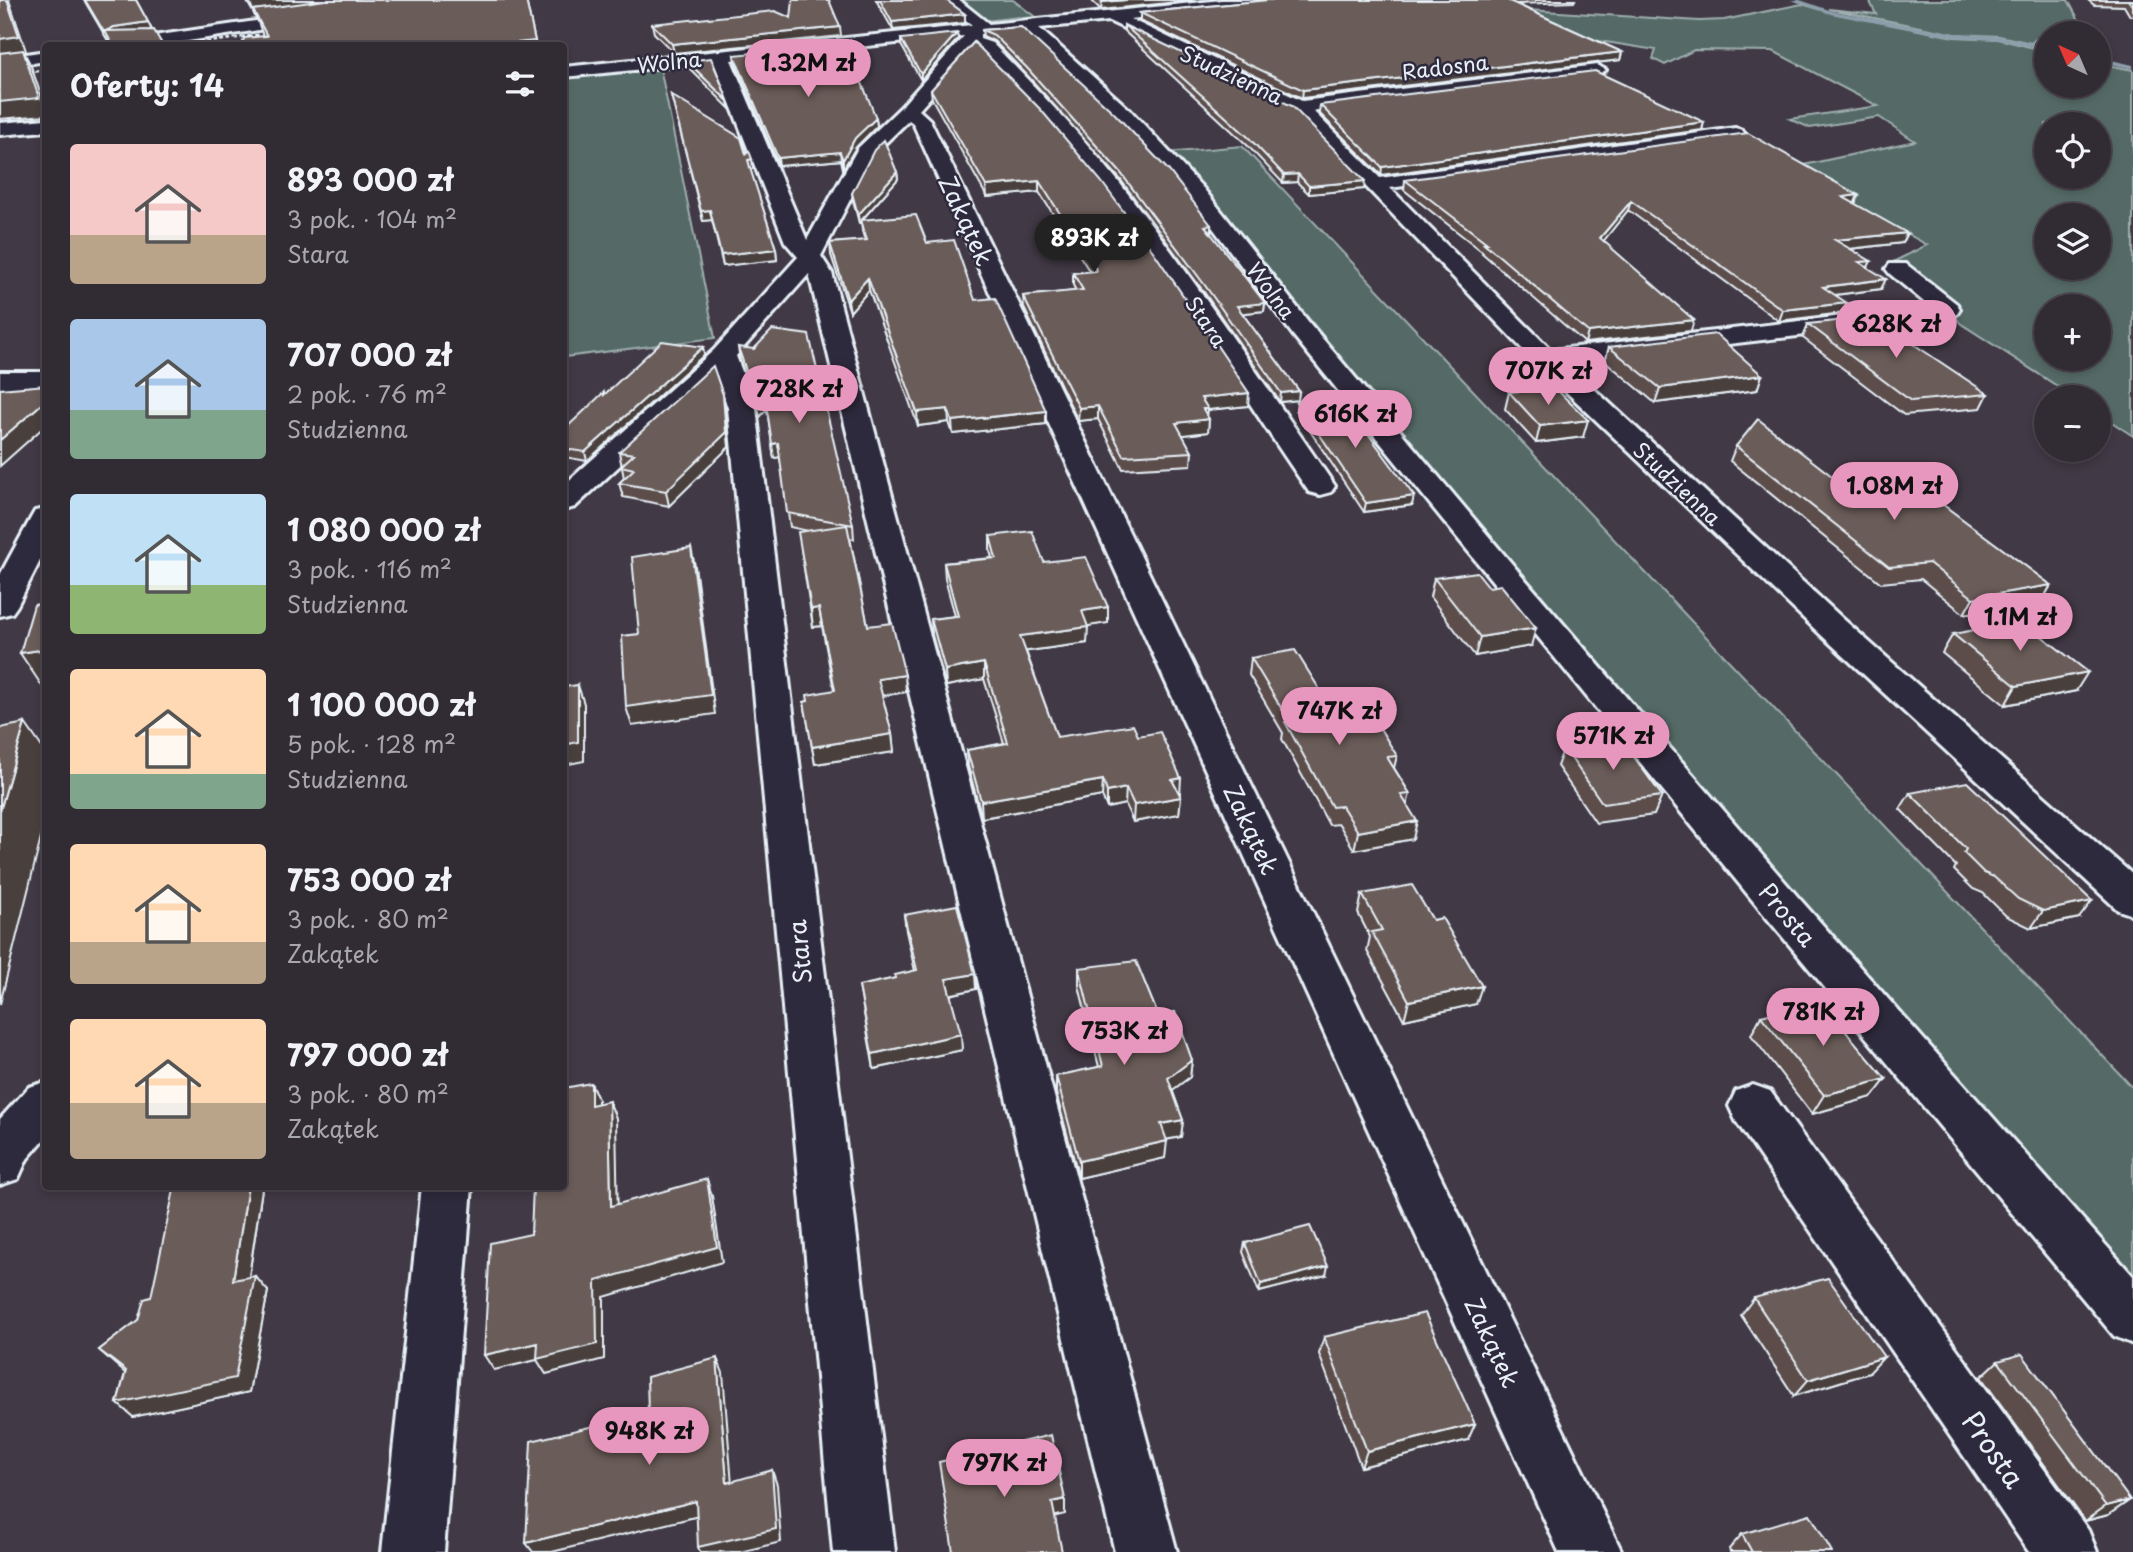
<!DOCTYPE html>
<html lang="pl">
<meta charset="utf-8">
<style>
body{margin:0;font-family:"Playpen Sans",sans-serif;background:#3d3740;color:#f1f3f6;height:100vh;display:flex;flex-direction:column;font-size:26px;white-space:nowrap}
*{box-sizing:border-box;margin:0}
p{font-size:23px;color:#a8a7ac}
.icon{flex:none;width:38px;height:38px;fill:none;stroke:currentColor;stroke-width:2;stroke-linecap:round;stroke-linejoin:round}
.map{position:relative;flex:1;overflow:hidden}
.panel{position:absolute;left:42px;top:42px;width:525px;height:1148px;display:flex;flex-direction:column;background:#312b34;border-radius:7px;box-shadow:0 4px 10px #0003,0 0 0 2px #4c474f}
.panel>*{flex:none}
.needle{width:46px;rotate:316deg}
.buttons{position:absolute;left:2034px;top:21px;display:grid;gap:14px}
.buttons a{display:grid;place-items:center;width:77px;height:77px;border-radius:50%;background:#312b34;box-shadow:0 4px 10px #0003,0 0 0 2px #4c474f;font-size:35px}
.price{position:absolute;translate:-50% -60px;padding:0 16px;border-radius:24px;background:#e797bd;color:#111;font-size:23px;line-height:46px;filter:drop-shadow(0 2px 4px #0008)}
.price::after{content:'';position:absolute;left:50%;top:42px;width:21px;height:16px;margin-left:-10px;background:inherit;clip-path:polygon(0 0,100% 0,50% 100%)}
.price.on{background:#222;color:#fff}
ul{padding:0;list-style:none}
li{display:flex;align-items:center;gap:21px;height:175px;padding:0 28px}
li span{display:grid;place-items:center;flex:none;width:196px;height:140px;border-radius:7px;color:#555}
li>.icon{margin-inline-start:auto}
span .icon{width:84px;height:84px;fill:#fffc;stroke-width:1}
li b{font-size:30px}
h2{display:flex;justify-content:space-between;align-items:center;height:84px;padding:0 28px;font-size:30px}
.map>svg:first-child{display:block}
.green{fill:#556b66;stroke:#9eaeaf;stroke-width:2;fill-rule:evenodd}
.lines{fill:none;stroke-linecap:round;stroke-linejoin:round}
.stream{fill:#8c9eab;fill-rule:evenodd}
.street-casing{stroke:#e8f1f8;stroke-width:6}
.street{fill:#2f2a3d;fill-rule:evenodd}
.rail{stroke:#e8f1f8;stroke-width:2.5;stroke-dasharray:4.5 2.5;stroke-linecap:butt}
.wall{fill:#5b4e4c;stroke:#e8f1f8;stroke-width:2}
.shaded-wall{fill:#4a403e;stroke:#e8f1f8;stroke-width:2}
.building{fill:#6a5b58;stroke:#e8f1f8;stroke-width:2}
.labels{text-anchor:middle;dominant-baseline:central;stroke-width:5;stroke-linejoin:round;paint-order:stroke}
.far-street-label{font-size:21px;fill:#e8f1f8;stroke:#2f2a3d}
.street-label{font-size:24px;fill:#e8f1f8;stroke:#2f2a3d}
.near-street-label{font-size:28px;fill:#e8f1f8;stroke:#2f2a3d}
</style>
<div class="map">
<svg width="2133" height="1552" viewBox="0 0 2133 1552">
<rect width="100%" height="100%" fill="#413945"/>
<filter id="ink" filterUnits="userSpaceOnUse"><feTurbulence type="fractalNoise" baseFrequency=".0143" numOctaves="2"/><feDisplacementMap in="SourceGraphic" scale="14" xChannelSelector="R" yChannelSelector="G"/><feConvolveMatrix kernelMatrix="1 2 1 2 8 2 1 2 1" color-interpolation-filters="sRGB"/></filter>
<g filter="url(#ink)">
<path class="green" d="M958 0H1013L1038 19 1024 21 1019 17 985 21Z
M1869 0H2068L2086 33H2046V41L2036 39 2031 43 1999 36 1955 34 1829 9 1876 14Z
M1802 4 1832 13 1954 37 1998 39 2046 51V86H2098V63L2133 70V436L2098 413V397H2074L1960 323 1942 297 1893 262 1927 245 1790 168 1915 141 1879 117 1810 128 1790 119 1878 106 1773 51 1694 50 1665 65 1653 59 1656 50 1574 37 1512 9 1699 21 1724 20ZM2046 124H2098V177H2046ZM2046 215H2098V268H2046ZM2046 306H2098V359H2046Z
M660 67 715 338 564 357V78Z
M1242 146 2133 1088V1295L1451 492 1221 211 1165 153Z"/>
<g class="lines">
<path class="stream" d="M1791 0H1800L1832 11 1953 33 2000 36 2046 46V50L2000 40 1953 37 1831 14Z
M2098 57 2133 65V69L2098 61Z"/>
<defs>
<path id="street" d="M941 0H959L989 24 1222 0H1275L1267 5 1130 19 1302 101 1597 65 1606 70 1597 75 1313 111 1380 178 1735 128 1742 130 1745 134 1735 140 1390 188 1551 350 1929 306 1890 274 1886 269 1890 264H1906L1957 304 1960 309 1957 314 1934 320 1566 363 1842 618 2133 875V915L2118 910 1818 632 1536 363 1293 111 1273 99 1109 21 1039 28 1130 110 1203 188 1311 325 1512 564 1797 896 2133 1276V1344L2114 1336 1767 918 1490 578 1293 335 1189 196 1116 118 1022 30 980 34V39L992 43C1036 88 1079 132 1118 181 1195 279 1264 384 1335 486L1331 492 1320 495 1309 492C1240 392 1177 287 1103 190 1065 140 1023 95 980 51L974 48 919 110 930 120 1622 1552H1559L913 123 909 120 873 155 821 256 832 273 1177 1552H1115L809 274 736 356 756 408 895 1552H833L728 408 717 375 575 507 564 510V485L714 350 798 257 785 242 714 62 564 77V67L972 25ZM964 36 901 107 858 148 807 240 731 60Z
M311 13 317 15 319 18 317 21 156 46H111L119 41Z
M46 51V61L0 68V58Z
M46 119V131L0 135V123Z
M0 372H46V388H0Z
M46 509V549L17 606 12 613 0 616V575L31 518 35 511Z
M46 1082V1137L27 1159 18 1179 0 1185V1119L29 1087Z
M1753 1085 1770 1091 2088 1530 2097 1552H2029L1736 1121 1729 1106 1736 1091Z
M422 1186H472L444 1552H382Z"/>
</defs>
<use href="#street" class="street-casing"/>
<use href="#street" class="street"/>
<path class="rail" d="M185 46 283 31
M0 77 46 70"/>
</g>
<path class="wall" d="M84 0H136L148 22 152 30 163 46H111Z
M246 0H526L263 36 257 19Z
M876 0H946L965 14V23L893 30Z
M1091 0H1196L1101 10Z
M1268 0H1575L1574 2 1516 4 1622 52 1620 60 1302 98 1140 21V13Z
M2088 0H2133V16H2130L2124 6 2094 5Z
M791 18 841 36 674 53 654 33 652 24Z
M1124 25 1364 189 1309 194 1297 182 1283 183 1247 145 1124 31Z
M1021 27 1211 225 1210 233 1265 303 1264 311 1242 313 1299 391 1298 400 1280 402 1204 292 1120 179 1027 75 994 41 983 36 982 30Z
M901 39H958L921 80 901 45Z
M974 42 1248 406 1208 410 1207 417 1209 419 1208 432 1182 435 1192 452 1191 465 1123 469 1098 419 1078 421 1024 308 1023 296 1076 291 1073 285V273L1090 272 1039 192 987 197 932 99 931 90Z
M734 55 876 118 877 126 856 147 843 169 841 160 779 166 735 62Z
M687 61 728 101 729 108 688 67Z
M671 95 752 159 753 169H750L776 249 777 260 723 266 712 220 703 221Z
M1320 105 1704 122 1702 130 1381 175 1319 113Z
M897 172 898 179 862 220 927 243 975 300 1046 424 953 434 949 422 918 426 869 290 850 312 831 255 830 243 865 241 862 231 861 221 859 223 853 200 852 193Z
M1405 180 1858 195 1855 204 1902 243 1850 249 1868 267 1881 289 1835 295 1842 313 1779 321 1628 210 1603 241 1691 331 1585 343 1482 253 1483 252 1404 190Z
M1808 324 1988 394 1981 408 1904 415 1803 338Z
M703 347 704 355 587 461 564 457V430Z
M738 347 853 525 854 539 850 538 868 626 906 692 882 696 892 734 894 752 815 764 804 702 808 701 834 690 822 626 813 627 801 549 808 531 790 527 780 457 774 458 767 409 760 417 740 360Z
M1609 347 1762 375 1757 390 1655 403 1605 361Z
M1509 392 1583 437 1536 443 1505 409Z
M1297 401 1412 505 1364 512 1296 410Z
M725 409 729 447 669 506 623 497 619 483 624 478 619 452Z
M1736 446 1850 490 1894 493 2051 585 2042 601 1964 614 1921 579 1881 583 1730 461Z
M990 536 1044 562 1108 607V623L1087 626V643L1026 651 1057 737 1138 736 1179 795 1181 797 1179 814 1133 822 1125 804 1107 808 1102 796 982 818 968 766 967 750 1004 743 984 679 946 686 932 635 931 619 955 616 945 579 944 563 992 558 990 551Z
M1434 578 1531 646 1475 656 1430 597Z
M1953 634 2076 691 2005 705 1942 653Z
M1251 658 1397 756 1394 768 1410 794 1407 805 1413 839 1354 850 1339 824 1329 825 1282 739 1283 733 1249 675Z
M1564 748 1662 796 1654 815 1596 823 1557 766Z
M1910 793 2079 918 2031 928 2006 916 1983 893 1973 889 1954 870 1956 866 1900 809Z
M1362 894 1476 1004 1404 1020 1367 951 1370 937 1358 913Z
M904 915 975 974 976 989 950 995 962 1050 874 1069 859 986 896 978 915 971 906 931Z
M1079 968 1158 1015 1192 1060 1190 1077 1172 1090 1183 1120 1181 1137 1166 1140 1165 1158 1079 1178 1056 1093V1076L1099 1067 1079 986Z
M1761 1016 1886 1079 1872 1097 1812 1114 1751 1035Z
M262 1189 249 1277 268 1291 249 1392 133 1417 117 1403 125 1373 99 1350 138 1320 151 1297Z
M1245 1243 1326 1275 1259 1292 1243 1252Z
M1754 1298 1869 1373 1794 1396 1741 1315Z
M1324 1337 1468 1440 1361 1467 1319 1354Z
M1998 1361 2130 1500 2108 1515 2085 1521 1981 1377Z
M1742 1534 1832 1552H1730L1729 1549Z"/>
<path class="shaded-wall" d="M7 0H9L26 51 24 52 31 66 46 110V115L0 119V39Z
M249 0H390L253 10 257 19H256Z
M526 0 536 46H489Z
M1126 0H1196L1101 10 1102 2Z
M965 14V23L893 30 892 22Z
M148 22 153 33 105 32 114 27Z
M840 27 841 36 674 53 672 44Z
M957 33 958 39 921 80V74Z
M1622 52 1620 60 1302 98 1303 90Z
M876 118 877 126 856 147 843 169V160L855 138Z
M1704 122 1702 130 1381 175 1382 167Z
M840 152 841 160 779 166 778 158Z
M752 159 753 169H750L748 160Z
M897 172 898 179 859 223 858 215Z
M1298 174 1297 182 1283 183 1284 175Z
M1039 181V192L987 197 986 186Z
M1365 181 1364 189 1309 194V186Z
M1858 195 1854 205 1843 197Z
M1631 201 1628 210 1598 248 1600 238Z
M710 210 712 220 703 221 701 211Z
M1211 225V233H1204L1205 226Z
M1907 233 1902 243 1831 251 1835 240Z
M776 249 777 260 723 266 721 255Z
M1871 261 1866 271 1859 262Z
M868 278 869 290 850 312 848 300Z
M1886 279 1881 289 1819 297 1823 287Z
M1265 303 1264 311 1236 314 1237 306Z
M1847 303 1842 313 1779 321 1783 310Z
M1694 320 1691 331 1585 343 1588 332Z
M703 347 704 355 587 461 585 452Z
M1762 375 1757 390 1655 403 1660 388Z
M1299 391 1298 400 1280 402 1281 393Z
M1249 393 1248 406 1208 410 1201 398Z
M723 395 725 409 729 447 669 506 666 491Z
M765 396 767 409 760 417 757 403Z
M46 400V425L0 466V440Z
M1098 406V419L1078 421 1079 408Z
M948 409 949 422 918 426 917 412Z
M1046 411V424L953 434 952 421Z
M1209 419 1208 432 1175 436 1176 423Z
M1588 420 1583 437 1536 443 1540 426Z
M778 443 781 457 774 458 772 444Z
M1414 496 1412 505 1364 512 1366 503Z
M691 548 695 566 715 714 632 726 626 707Z
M2051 585 2042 601 1964 614 1973 598Z
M1108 607V623L1082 627V611Z
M819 608 822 626 813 627 811 609Z
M1088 627 1087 643 1021 652 1020 636Z
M1536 628 1531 646 1475 656 1480 637Z
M46 649V692L20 653Z
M984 663V679L946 686 945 670Z
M2088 672 2076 691 2005 705 2016 686Z
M905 675 906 692 880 696 878 679Z
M578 685 584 704V761L564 765V745Z
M25 723 46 753V818L0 1004V811Z
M892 734 894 752 815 764 812 747Z
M1181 778 1180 795 1172 780Z
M1103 780 1102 796 982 818 981 801Z
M1126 788 1125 804 1107 808V792Z
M1181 797 1179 814 1133 822 1134 805Z
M1417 821 1413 839 1354 850 1358 832Z
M2092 901 2079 918 2031 928 2043 911Z
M975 974 976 989 948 995 946 979Z
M1482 986 1476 1004 1404 1020 1409 1001Z
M961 1034 962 1050 874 1069 872 1054Z
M1192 1060 1190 1077 1166 1095 1168 1078Z
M1886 1079 1872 1097 1812 1114 1824 1095Z
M591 1083 598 1099V1121L591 1105Z
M609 1101 616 1118 618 1222 611 1206Z
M1183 1120 1181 1137 1159 1141 1161 1124Z
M1167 1141 1165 1158 1079 1178V1161Z
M707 1179 712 1196 722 1262 604 1297V1359L546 1374 537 1360 494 1370 484 1355 538 1343 596 1281Z
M248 1186H260L262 1189 246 1296 233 1280Z
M1328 1266 1326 1275 1259 1292 1261 1284Z
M255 1276 268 1291 249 1392 133 1417 117 1403Z
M1884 1357 1869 1373 1794 1396 1808 1380Z
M717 1358 723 1373 733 1497 727 1483Z
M1475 1424 1468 1440 1361 1467 1367 1451Z
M772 1470 777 1485 781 1542 740 1552H700L698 1547Z
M1065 1499V1514L1053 1517 1052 1502Z
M2130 1500 2108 1515 2085 1521 2106 1506Z
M696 1501 703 1515 552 1552H533L526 1543Z"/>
<path class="building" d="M0 0H7L19 36 0 39Z
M85 0H136L148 22 114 27 104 32Z
M325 0H526L535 41 489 46H242L244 38 267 36 253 10Z
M793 0H829L840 27 672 44 652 24 775 11 791 18Z
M880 0H946L965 14 892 22Z
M1099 0H1126L1102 2Z
M1268 0H1507L1622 52 1303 90 1140 13Z
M2128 0H2133V7Z
M1124 25 1292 106 1365 181 1309 186 1298 174 1284 175 1248 137Z
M1021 27 1114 113 1169 171 1211 225 1205 226 1265 303 1237 306 1299 391 1281 393 1204 284 1120 172 1027 68 994 35 982 30Z
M154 30 163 46H113L105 31Z
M957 33 921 74 901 39Z
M974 42 1041 110 1101 181 1155 254 1249 393 1201 398 1208 409H1203L1209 419 1176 423 1192 452 1124 456 1098 406 1079 408 1023 296 1083 290 1073 273 1097 271 1039 181 986 186 931 90Z
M846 43 876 118 855 138 843 160 840 152 778 158 734 55Z
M23 50 39 98 0 102V53Z
M711 58 728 101 687 61Z
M1595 71 1704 122 1382 167 1320 105Z
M671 95 741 138 746 154 749 151 752 159 748 160 751 171 776 249 721 255 710 210 701 211Z
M1748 133 1858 195 1843 197 1907 233 1835 240 1871 261 1859 262 1886 279 1823 287 1847 303 1783 310 1631 201 1600 238 1694 320 1588 332 1484 243H1487L1405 180Z
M884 140 897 172 858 215 852 193 874 150Z
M916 215 927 243 954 240 975 300 995 298 1046 411 952 421 948 409 917 412 868 278 848 300 830 243 867 240 861 220Z
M1873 317 1988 394 1911 401 1808 324Z
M772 330 809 335 853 525 787 513 778 443 772 444 765 396 757 403 738 347 754 349Z
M1716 334 1762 375 1660 388 1609 347Z
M662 341 703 347 585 452 564 449V430L604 392V395Z
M713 366 723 395 726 433 666 491 619 483 634 469 621 466 634 454 619 452Z
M46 385V400L0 440V389Z
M1555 388 1588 420 1540 426 1509 392Z
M1341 397 1414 496 1366 503 1297 401Z
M1758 419 1850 490 1883 485 1894 493 1914 490 1931 502 1938 501 2051 585 1973 598 1929 563 1889 567 1736 446Z
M847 525 868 626 892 623 905 675 878 679 892 734 812 747 804 702 808 701 807 695 835 690 819 608 811 609 798 532Z
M1032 531 1044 562 1086 557 1108 607 1082 611 1088 627 1020 636 1057 737 1133 725 1138 736 1160 732 1181 778 1172 780 1181 797 1134 805 1126 788 1107 792 1103 780 981 801 967 750 1008 743 984 663 945 670 931 619 958 616 944 563 996 558 990 536Z
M691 548 711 695 626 707 622 636 639 634 632 557Z
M1477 572 1489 587 1501 585 1536 628 1480 637 1434 578Z
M46 603V649L20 653 34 605Z
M2022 621 2088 672 2016 686 1953 634Z
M1295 650 1335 714 1368 709 1397 756 1387 757 1410 794 1401 795 1417 821 1358 832 1342 806 1332 807 1285 722 1289 721 1251 658Z
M578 685V742L564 745V687Z
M25 723 0 811V728Z
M1622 740 1662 796 1603 804 1564 748Z
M1967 782 2092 901 2043 911 2018 899 1994 877 1984 873 1964 853 1966 849 1910 793Z
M1412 885 1433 920 1442 918 1482 986 1409 1001 1372 932 1382 930 1362 894Z
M957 905 975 974 946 979 961 1034 872 1054 859 986 896 978 895 975 917 970 904 915Z
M1136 961 1158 1015 1175 1012 1192 1060 1168 1078 1183 1120 1161 1124 1167 1141 1079 1161 1056 1076 1103 1066 1079 968Z
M1820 1001 1886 1079 1824 1095 1761 1016Z
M591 1083V1105L609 1101 611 1206 707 1179 717 1247 596 1281 597 1344 537 1359 538 1343 484 1355 490 1243 531 1234 533 1186H564V1088Z
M192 1186H248L233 1280 255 1276 235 1378 117 1403 126 1371 99 1350 138 1320 144 1299 151 1297 174 1190Z
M1310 1226 1328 1266 1261 1284 1245 1243Z
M1828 1278 1884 1357 1808 1380 1754 1298Z
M1425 1313 1475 1424 1367 1451 1324 1337Z
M2022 1354 2130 1500 2106 1506 1998 1361Z
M717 1358 727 1483 772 1470 776 1529 698 1547 696 1501 526 1543 531 1441 648 1413 647 1377Z
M1051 1435 1065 1499 1052 1502 1062 1552H953L939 1462Z
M1810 1514 1832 1552H1752L1742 1534Z"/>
</g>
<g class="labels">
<g class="far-street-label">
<text transform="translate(669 61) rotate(-6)">Wolna</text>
<text transform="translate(1445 66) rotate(-7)">Radosna</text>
<text transform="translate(1232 74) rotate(25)">Studzienna</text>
<text transform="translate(1272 290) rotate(53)">Wolna</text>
<text transform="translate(1207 321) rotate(56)">Stara</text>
<text transform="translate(1678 483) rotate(43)">Studzienna</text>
</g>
<g class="street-label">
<text transform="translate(967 220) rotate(65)">Zakątek</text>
<text transform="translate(1252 829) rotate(65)">Zakątek</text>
<text transform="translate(1788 914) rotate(50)">Prosta</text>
<text transform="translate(799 952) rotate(-96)">Stara</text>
<text transform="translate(1493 1342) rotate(65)">Zakątek</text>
</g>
<g class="near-street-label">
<text transform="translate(1994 1449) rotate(55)">Prosta</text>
</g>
</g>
</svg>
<div class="buttons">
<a><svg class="needle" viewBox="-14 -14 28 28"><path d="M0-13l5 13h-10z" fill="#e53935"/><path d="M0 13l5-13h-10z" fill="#a8a7ac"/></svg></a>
<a><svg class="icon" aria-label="locate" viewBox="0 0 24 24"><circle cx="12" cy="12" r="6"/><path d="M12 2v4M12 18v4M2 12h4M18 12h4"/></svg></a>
<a><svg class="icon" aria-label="layers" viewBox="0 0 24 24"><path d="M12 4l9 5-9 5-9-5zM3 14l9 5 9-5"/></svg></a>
<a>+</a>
<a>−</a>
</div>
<b class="price" style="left:808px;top:99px">1.32M zł</b>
<b class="price on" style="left:1094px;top:274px">893K zł</b>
<b class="price" style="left:1896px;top:360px">628K zł</b>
<b class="price" style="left:1548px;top:407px">707K zł</b>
<b class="price" style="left:799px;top:425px">728K zł</b>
<b class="price" style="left:1355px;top:450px">616K zł</b>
<b class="price" style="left:1894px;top:522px">1.08M zł</b>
<b class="price" style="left:2020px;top:653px">1.1M zł</b>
<b class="price" style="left:1339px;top:747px">747K zł</b>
<b class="price" style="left:1613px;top:772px">571K zł</b>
<b class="price" style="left:1823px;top:1048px">781K zł</b>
<b class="price" style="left:1124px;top:1067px">753K zł</b>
<b class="price" style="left:649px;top:1467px">948K zł</b>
<b class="price" style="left:1004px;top:1499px">797K zł</b>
<section class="panel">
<h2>Oferty: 14<svg class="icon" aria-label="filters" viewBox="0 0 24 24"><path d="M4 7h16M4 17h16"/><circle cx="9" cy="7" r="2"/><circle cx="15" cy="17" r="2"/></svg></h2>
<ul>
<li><span style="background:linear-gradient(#f6c9c9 65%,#b9a48a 0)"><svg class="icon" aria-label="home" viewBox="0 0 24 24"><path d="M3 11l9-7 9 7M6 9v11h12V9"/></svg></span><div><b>893 000 zł</b><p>3 pok. · 104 m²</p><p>Stara</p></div></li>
<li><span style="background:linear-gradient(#a9c7e8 65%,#7fa58c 0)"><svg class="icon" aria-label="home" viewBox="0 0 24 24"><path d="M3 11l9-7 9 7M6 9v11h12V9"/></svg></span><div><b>707 000 zł</b><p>2 pok. · 76 m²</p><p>Studzienna</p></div></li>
<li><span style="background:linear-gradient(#bfe0f5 65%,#8fb573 0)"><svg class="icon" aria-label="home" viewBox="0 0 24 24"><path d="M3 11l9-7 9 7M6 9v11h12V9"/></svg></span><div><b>1 080 000 zł</b><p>3 pok. · 116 m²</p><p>Studzienna</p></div></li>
<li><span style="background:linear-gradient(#ffd9b3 75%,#7fa58c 0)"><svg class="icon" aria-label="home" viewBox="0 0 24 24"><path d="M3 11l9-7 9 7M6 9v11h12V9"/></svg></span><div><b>1 100 000 zł</b><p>5 pok. · 128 m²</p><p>Studzienna</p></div></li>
<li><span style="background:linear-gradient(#ffd9b3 70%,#b9a48a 0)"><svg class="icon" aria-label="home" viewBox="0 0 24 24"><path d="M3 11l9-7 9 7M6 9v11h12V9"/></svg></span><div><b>753 000 zł</b><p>3 pok. · 80 m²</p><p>Zakątek</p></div></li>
<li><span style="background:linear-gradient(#ffd9b3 60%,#b9a48a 0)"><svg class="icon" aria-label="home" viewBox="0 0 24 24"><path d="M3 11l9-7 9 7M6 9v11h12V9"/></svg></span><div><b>797 000 zł</b><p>3 pok. · 80 m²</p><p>Zakątek</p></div></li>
</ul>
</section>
</div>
